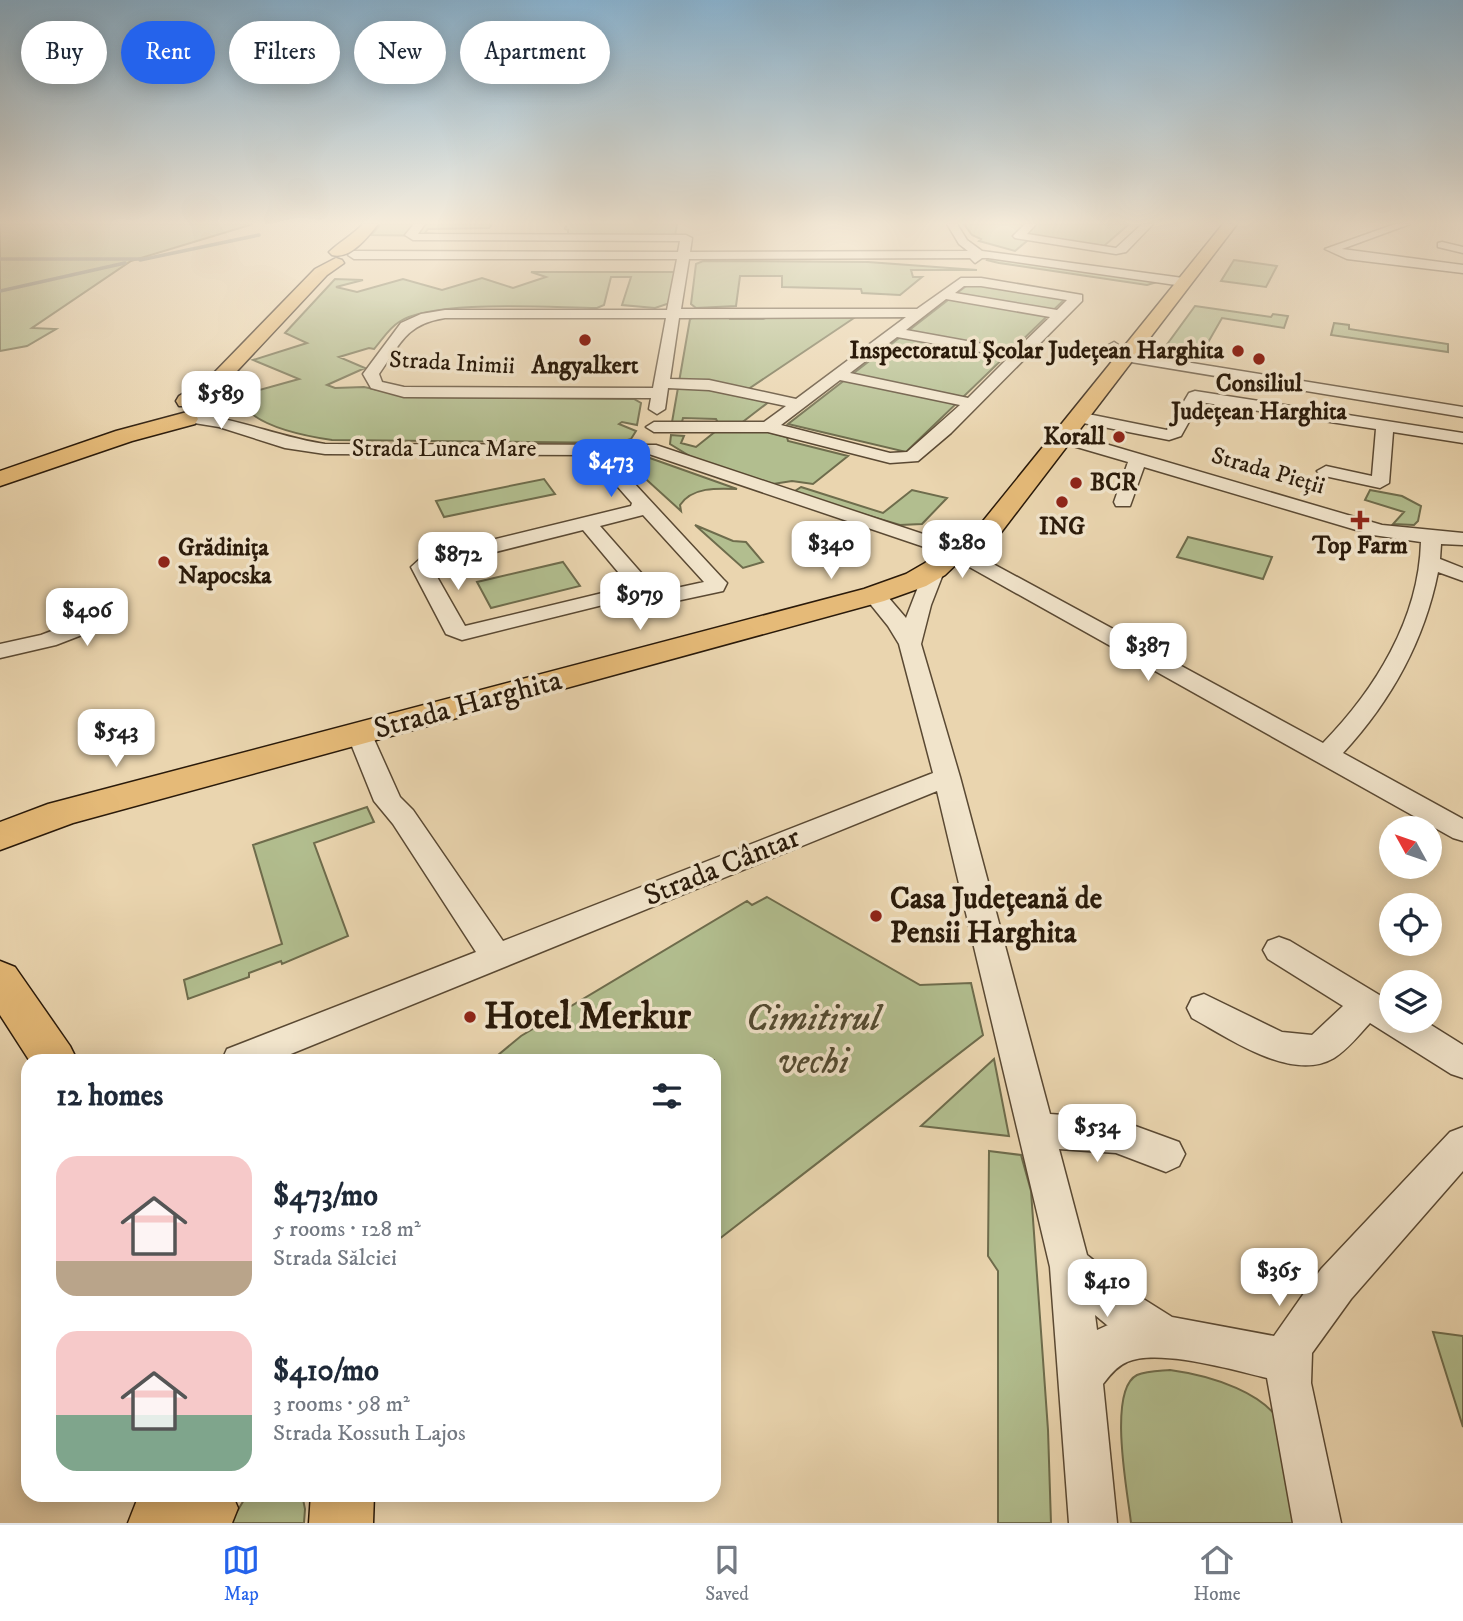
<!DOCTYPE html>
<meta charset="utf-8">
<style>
body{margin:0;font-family:"IM FELL DW Pica",serif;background:#f2f2f3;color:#1f2937;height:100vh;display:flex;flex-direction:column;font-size:26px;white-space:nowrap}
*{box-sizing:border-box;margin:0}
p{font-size:23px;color:#747a83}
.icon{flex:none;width:38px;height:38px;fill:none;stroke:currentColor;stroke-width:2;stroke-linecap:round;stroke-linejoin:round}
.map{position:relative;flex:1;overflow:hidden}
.details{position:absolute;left:21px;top:1054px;width:700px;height:448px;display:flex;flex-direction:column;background:#fff;border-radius:21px;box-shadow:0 4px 18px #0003}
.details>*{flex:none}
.hud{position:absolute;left:21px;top:21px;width:700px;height:63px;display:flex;gap:14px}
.needle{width:46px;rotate:310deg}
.buttons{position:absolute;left:1379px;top:816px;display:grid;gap:14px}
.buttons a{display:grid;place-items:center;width:63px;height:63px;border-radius:50%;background:#fff;box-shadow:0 4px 18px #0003;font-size:35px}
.price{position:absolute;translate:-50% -60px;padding:0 16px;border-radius:14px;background:#fff;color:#222;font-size:23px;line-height:46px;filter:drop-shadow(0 2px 4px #0008)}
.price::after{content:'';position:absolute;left:50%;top:42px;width:21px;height:16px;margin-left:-10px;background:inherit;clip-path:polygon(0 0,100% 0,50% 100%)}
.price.active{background:#2563eb;color:#fff}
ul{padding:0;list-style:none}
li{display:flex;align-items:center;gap:21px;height:175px;padding:0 35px}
li span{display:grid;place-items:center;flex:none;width:196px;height:140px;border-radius:21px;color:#555}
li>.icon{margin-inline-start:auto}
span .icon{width:84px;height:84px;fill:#fffc;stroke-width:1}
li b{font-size:30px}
h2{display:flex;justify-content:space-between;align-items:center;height:84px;padding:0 35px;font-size:30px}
.pill{padding:0 24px;border-radius:32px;background:#fff;box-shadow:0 4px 18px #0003;font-size:24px;line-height:63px}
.pill.active{background:#2563eb;color:#fff}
.tabs{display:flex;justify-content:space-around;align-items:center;height:98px;border-top:2px solid #e0e1e3;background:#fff;font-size:19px;color:#747a83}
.tabs a{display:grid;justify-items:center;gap:4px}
.tabs .active{color:#2563eb}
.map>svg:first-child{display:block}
.green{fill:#b2be8f;stroke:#6e6c4c;stroke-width:2}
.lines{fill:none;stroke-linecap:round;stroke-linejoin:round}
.stream{stroke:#6e7871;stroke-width:3.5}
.minor-casing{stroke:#5a4933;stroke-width:3}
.major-casing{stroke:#2a1a0a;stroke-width:3}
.minor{fill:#f1e4cb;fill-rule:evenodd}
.major{fill:#e5ba78;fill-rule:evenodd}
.poi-dot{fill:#8f2418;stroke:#f1e4cb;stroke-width:2.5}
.labels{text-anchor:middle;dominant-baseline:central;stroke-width:7;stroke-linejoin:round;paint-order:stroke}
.far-poi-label{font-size:24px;font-weight:bold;fill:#2a1a0a;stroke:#f1e4cb}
.far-street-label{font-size:24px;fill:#2a1a0a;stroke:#f1e4cb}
.street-label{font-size:30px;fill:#2a1a0a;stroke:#f1e4cb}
.poi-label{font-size:30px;font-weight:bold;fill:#2a1a0a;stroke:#f1e4cb;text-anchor:start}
.near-poi-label{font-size:37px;font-weight:bold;fill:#2a1a0a;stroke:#f1e4cb;text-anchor:start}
.near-park-label{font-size:37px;font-style:italic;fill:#534b32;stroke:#f1e4cb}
</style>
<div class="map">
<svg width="1463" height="1523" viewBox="0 0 1463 1523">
<rect width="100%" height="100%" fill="#ead5af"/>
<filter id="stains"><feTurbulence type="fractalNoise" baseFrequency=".00286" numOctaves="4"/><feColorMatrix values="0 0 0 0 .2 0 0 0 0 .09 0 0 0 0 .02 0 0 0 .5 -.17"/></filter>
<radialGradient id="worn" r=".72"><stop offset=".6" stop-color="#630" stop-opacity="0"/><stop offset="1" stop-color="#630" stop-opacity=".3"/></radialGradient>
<path class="green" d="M0 224H253L131 261 32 328 56 329 27 346 0 351Z
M381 224H492L489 228 428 229 425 233 440 234 437 236 371 235Z
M567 224H677L675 236 568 234V230L565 229Z
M964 224H1129L1104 246 1033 236 1015 251 979 241 981 239 972 235Z
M989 257 1157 282 1147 285 999 263 987 260Z
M1234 260 1277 266 1266 287 1221 281Z
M703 261 868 262 977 270H911L913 277H922L900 295 862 293 861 289 782 287V276H740L736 306 696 308 691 304 696 264Z
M531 272H676L670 303 655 308 622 305 631 277H611L604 305 597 308C552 308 434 299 399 322 389 328 382 340 374 349L369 348 339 357 365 368 327 385 335 388 364 387 413 397 634 399 641 403 637 425 622 422 619 424 636 431 631 439 617 443 332 440C305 436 250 426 239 398L245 394 299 379 253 360 307 343 285 333 335 279 363 280 336 287 357 292 403 279 442 290 482 278 513 288 546 277Z
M970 283 1067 297 906 452 788 424Z
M1195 306 1271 317 1273 314 1288 316 1284 328 1222 318 1198 360 1160 354Z
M699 315H729L730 319H763L771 316 854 318 741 394 770 401 740 424 718 423 716 419 683 418 682 422H672L690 319Z
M1334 323 1349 325V329L1448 344V352L1331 335Z
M716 431 768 432 787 437 788 441 848 456 813 484 792 481 773 484 693 458 670 444 671 435 684 436 681 443 696 447Z
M647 457 737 489C717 488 692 487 680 505L681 511 637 471 631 472 624 464Z
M544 479 555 494 444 517 436 501Z
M801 487 883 513 912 490 947 498 922 524 900 525 792 493Z
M1370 490 1402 496 1421 506 1418 521 1414 525 1393 524 1404 512 1365 500Z
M695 525 733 541 746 542 763 562 743 568Z
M1188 537 1272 557 1263 579 1177 557Z
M563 562 580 586 491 608 477 582Z
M367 807 374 822 314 843 348 936 282 964 281 961 249 973V977L188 999 184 980 282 944 253 845Z
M767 897 920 985 971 983 983 1035 714 1243V1060H492L521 1036 747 901 752 905Z
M994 1059 1009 1136 921 1126Z
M989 1151 1021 1155 1031 1191 1048 1430 1051 1523H998V1271L988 1256Z
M1433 1332 1463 1336V1427Z
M1170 1370C1207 1375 1271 1392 1285 1432 1295 1460 1297 1494 1303 1523H1131C1128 1494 1107 1390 1137 1375 1147 1371 1160 1371 1170 1370Z
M302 1494 305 1509 304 1523H230L247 1495Z"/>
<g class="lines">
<path class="stream" d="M0 259H144
M140 260 259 235
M0 291 125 263"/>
<defs>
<path id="minor" d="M414 224H425L418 234 686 235 692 238 690 252 968 251 959 244 947 224H957L967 240 982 251 1183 278 1189 282 1183 286 988 258H982L975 263 970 258 689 259 681 309H917L961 278H981L1082 295V301L951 433 918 461 890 463 768 432H654L646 427 654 422H764L786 406 709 390 668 388 665 409 657 414 649 409 651 398 404 397 371 388 363 374 401 323 421 314 445 310H667L677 259H354L348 255 354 251 678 252 680 241 413 240 405 235ZM964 286H981L1067 300 1057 310 955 293ZM946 299 1050 317 1016 350 906 330ZM906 317 796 399 709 380 670 379 679 318ZM445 318H666L653 388 404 387 382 382 379 374C400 344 406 324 445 318ZM897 337 1009 357 968 398 850 373ZM840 380 960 405 907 452 890 453 781 425Z
M1025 224H1036L1027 234 1116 248 1142 224H1153L1126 252 1116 254 1015 238 1013 236Z
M1395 224H1410L1342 249 1463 265V273L1347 259 1325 249Z
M1442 242 1463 247V253L1438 247V243Z
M1114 342 1130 353 1463 407V417L1125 361 1120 360 1107 346Z
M1195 391 1463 433V443L1393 432 1389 483 1380 488 1320 475 1317 471 1326 466 1372 476 1376 429 1200 402 1181 436 1169 440 1078 422 1070 417 1078 412 1167 430 1189 393Z
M194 414C240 419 279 437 325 444L656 445 962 547 1323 743C1375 690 1419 619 1421 542L1373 535 1144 467 1130 506H1116L1114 502 1128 462 1056 441 1054 437 1062 432 1068 433 1382 525 1463 533V545L1441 544 1440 559 1463 568V581L1438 572C1424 642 1391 701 1343 753L1463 819V841L1453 838 948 555 649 454 627 457 620 463V468L723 579 727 583 723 591 653 606 619 601 462 640 446 634 411 567 422 557 631 506 632 503 602 469V462L608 455 325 454 285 448 219 427 188 422 186 419ZM643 515 704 582 658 592 600 526ZM583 530 634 591 619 589 465 626 432 568Z
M935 563 942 565 945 569 931 605 921 644 960 777 1050 1114 1116 1119 1179 1142 1185 1154 1179 1166 1166 1172 1116 1153 1059 1149 1087 1255 1137 1295 1172 1317 1274 1336 1321 1269 1450 1132 1463 1127V1171L1351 1299 1312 1353 1311 1383 1341 1523H1293L1267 1378C1234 1370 1158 1348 1127 1362 1117 1366 1109 1376 1103 1384L1117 1523H1069L1050 1267 937 791 276 1060H222L227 1049 476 952 393 824 374 801 347 734 351 728 360 726 369 728 400 797 413 810 503 941 933 773 899 644 888 626 863 595 866 590H882L906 618 925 569 928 565ZM1095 1315 1107 1325H1108L1097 1330Z
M110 609 118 611 121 616 118 621 56 645 0 658V644L41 635Z
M1279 937 1290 941 1391 1002V1020H1423L1463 1045V1078L1451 1074 1370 1023C1359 1035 1348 1049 1334 1058 1292 1083 1229 1038 1192 1018L1187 1008 1192 998 1204 994 1282 1032 1312 1035 1343 1006 1268 959 1263 950 1268 941Z"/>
<path id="major" d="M363 224H378C368 237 350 260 332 255L329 252C339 242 353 235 363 224Z
M1223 224H1237L993 543 969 552 945 575 926 586 884 601 73 823 0 850V822L48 804 864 589 906 574 925 563 951 540 975 531Z
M336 258 342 260 344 263 327 275 223 386 195 406H179L176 401 179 396 209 378 315 269Z
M187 412 195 414 198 419 195 424 132 441 0 486V471L116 431Z
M0 961 15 967 70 1046 77 1060H29L0 1015Z
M151 1494H232L238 1508 232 1523H128L137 1500Z
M311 1494H374L373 1523H309Z"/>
</defs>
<use href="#minor" class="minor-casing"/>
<use href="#major" class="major-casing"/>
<use href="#minor" class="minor"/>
<use href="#major" class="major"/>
</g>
<linearGradient id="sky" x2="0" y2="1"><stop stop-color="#89b5d4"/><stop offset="0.51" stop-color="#f6ecdb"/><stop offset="1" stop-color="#f6ecdb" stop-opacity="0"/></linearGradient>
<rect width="1463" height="437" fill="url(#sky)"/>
<g class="poi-dot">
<circle cx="585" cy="340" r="7"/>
<circle cx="1238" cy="351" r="7"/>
<circle cx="1259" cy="359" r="7"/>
<circle cx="1119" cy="437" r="7"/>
<circle cx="1076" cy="483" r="7"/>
<circle cx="1062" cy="502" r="7"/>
<path d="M1356.5 509.5h7v7h7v7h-7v7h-7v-7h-7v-7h7z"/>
<circle cx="164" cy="562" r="7"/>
<circle cx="876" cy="916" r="7"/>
<circle cx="470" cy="1017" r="7"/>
</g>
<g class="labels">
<g class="far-poi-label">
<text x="1224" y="351" text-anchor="end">Inspectoratul Școlar Județean Harghita</text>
<text x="585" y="366">Angyalkert</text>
<text x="1259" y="384">Consiliul<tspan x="1259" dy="28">Județean Harghita</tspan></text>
<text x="1105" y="437" text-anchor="end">Korall</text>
<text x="1090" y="483" text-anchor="start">BCR</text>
<text x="1062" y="527">ING</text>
<text x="1360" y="546">Top Farm</text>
<text x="178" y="548" text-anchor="start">Grădiniţa<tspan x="178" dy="28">Napocska</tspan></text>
</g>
<g class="far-street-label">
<text transform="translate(452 363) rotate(3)">Strada Inimii</text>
<text x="444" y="449">Strada Lunca Mare</text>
<text transform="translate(1268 471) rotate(16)">Strada Pieții</text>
</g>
<g class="street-label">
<text transform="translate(468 705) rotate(-15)">Strada Harghita</text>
<text transform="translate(722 867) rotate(-22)">Strada Cântar</text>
</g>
<g class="poi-label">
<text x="890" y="899">Casa Județeană de<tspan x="890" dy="34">Pensii Harghita</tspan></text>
</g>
<g class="near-poi-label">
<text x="484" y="1017">Hotel Merkur</text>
</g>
<g class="near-park-label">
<text x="813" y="1019">Cimitirul<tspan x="813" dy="43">vechi</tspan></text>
</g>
</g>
<rect width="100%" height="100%" filter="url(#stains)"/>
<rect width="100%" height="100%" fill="url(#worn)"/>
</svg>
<div class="buttons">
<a><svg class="needle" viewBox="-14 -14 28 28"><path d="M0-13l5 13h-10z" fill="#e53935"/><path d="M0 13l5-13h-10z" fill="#747a83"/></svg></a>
<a><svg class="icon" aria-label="locate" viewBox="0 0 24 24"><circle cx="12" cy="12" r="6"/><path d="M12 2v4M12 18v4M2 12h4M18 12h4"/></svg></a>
<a><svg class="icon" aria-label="layers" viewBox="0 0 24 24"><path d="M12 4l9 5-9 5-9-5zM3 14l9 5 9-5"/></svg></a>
</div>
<b class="price" style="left:221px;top:431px">$589</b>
<b class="price active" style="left:611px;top:499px">$473</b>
<b class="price" style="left:962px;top:580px">$280</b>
<b class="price" style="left:831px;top:581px">$340</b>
<b class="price" style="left:458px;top:592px">$872</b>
<b class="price" style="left:640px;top:632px">$979</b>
<b class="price" style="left:87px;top:648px">$406</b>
<b class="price" style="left:1148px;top:683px">$387</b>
<b class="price" style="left:116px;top:769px">$543</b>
<b class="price" style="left:1097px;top:1164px">$534</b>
<b class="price" style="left:1279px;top:1308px">$365</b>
<b class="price" style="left:1107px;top:1319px">$410</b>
<div class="hud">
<a class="pill">Buy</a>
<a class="pill active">Rent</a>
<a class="pill">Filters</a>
<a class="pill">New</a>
<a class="pill">Apartment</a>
</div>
<section class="details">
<h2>12 homes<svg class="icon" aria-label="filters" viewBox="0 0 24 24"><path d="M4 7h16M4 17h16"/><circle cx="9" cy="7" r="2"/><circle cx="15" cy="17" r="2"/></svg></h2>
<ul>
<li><span style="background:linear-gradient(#f6c9c9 75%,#b9a48a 0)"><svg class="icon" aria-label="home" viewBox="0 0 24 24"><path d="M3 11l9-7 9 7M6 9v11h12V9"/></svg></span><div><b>$473/mo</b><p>5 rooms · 128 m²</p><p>Strada Sălciei</p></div></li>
<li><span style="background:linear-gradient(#f6c9c9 60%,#7fa58c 0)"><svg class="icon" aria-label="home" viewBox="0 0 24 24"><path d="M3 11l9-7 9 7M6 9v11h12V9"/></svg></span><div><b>$410/mo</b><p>3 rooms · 98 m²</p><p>Strada Kossuth Lajos</p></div></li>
</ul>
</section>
</div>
<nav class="tabs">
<a class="active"><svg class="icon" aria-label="map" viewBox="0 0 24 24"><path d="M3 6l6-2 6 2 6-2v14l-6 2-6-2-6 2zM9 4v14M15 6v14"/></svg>Map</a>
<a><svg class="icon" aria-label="saved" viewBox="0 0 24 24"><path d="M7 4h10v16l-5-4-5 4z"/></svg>Saved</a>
<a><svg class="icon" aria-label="home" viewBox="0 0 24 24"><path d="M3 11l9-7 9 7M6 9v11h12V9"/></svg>Home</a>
</nav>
